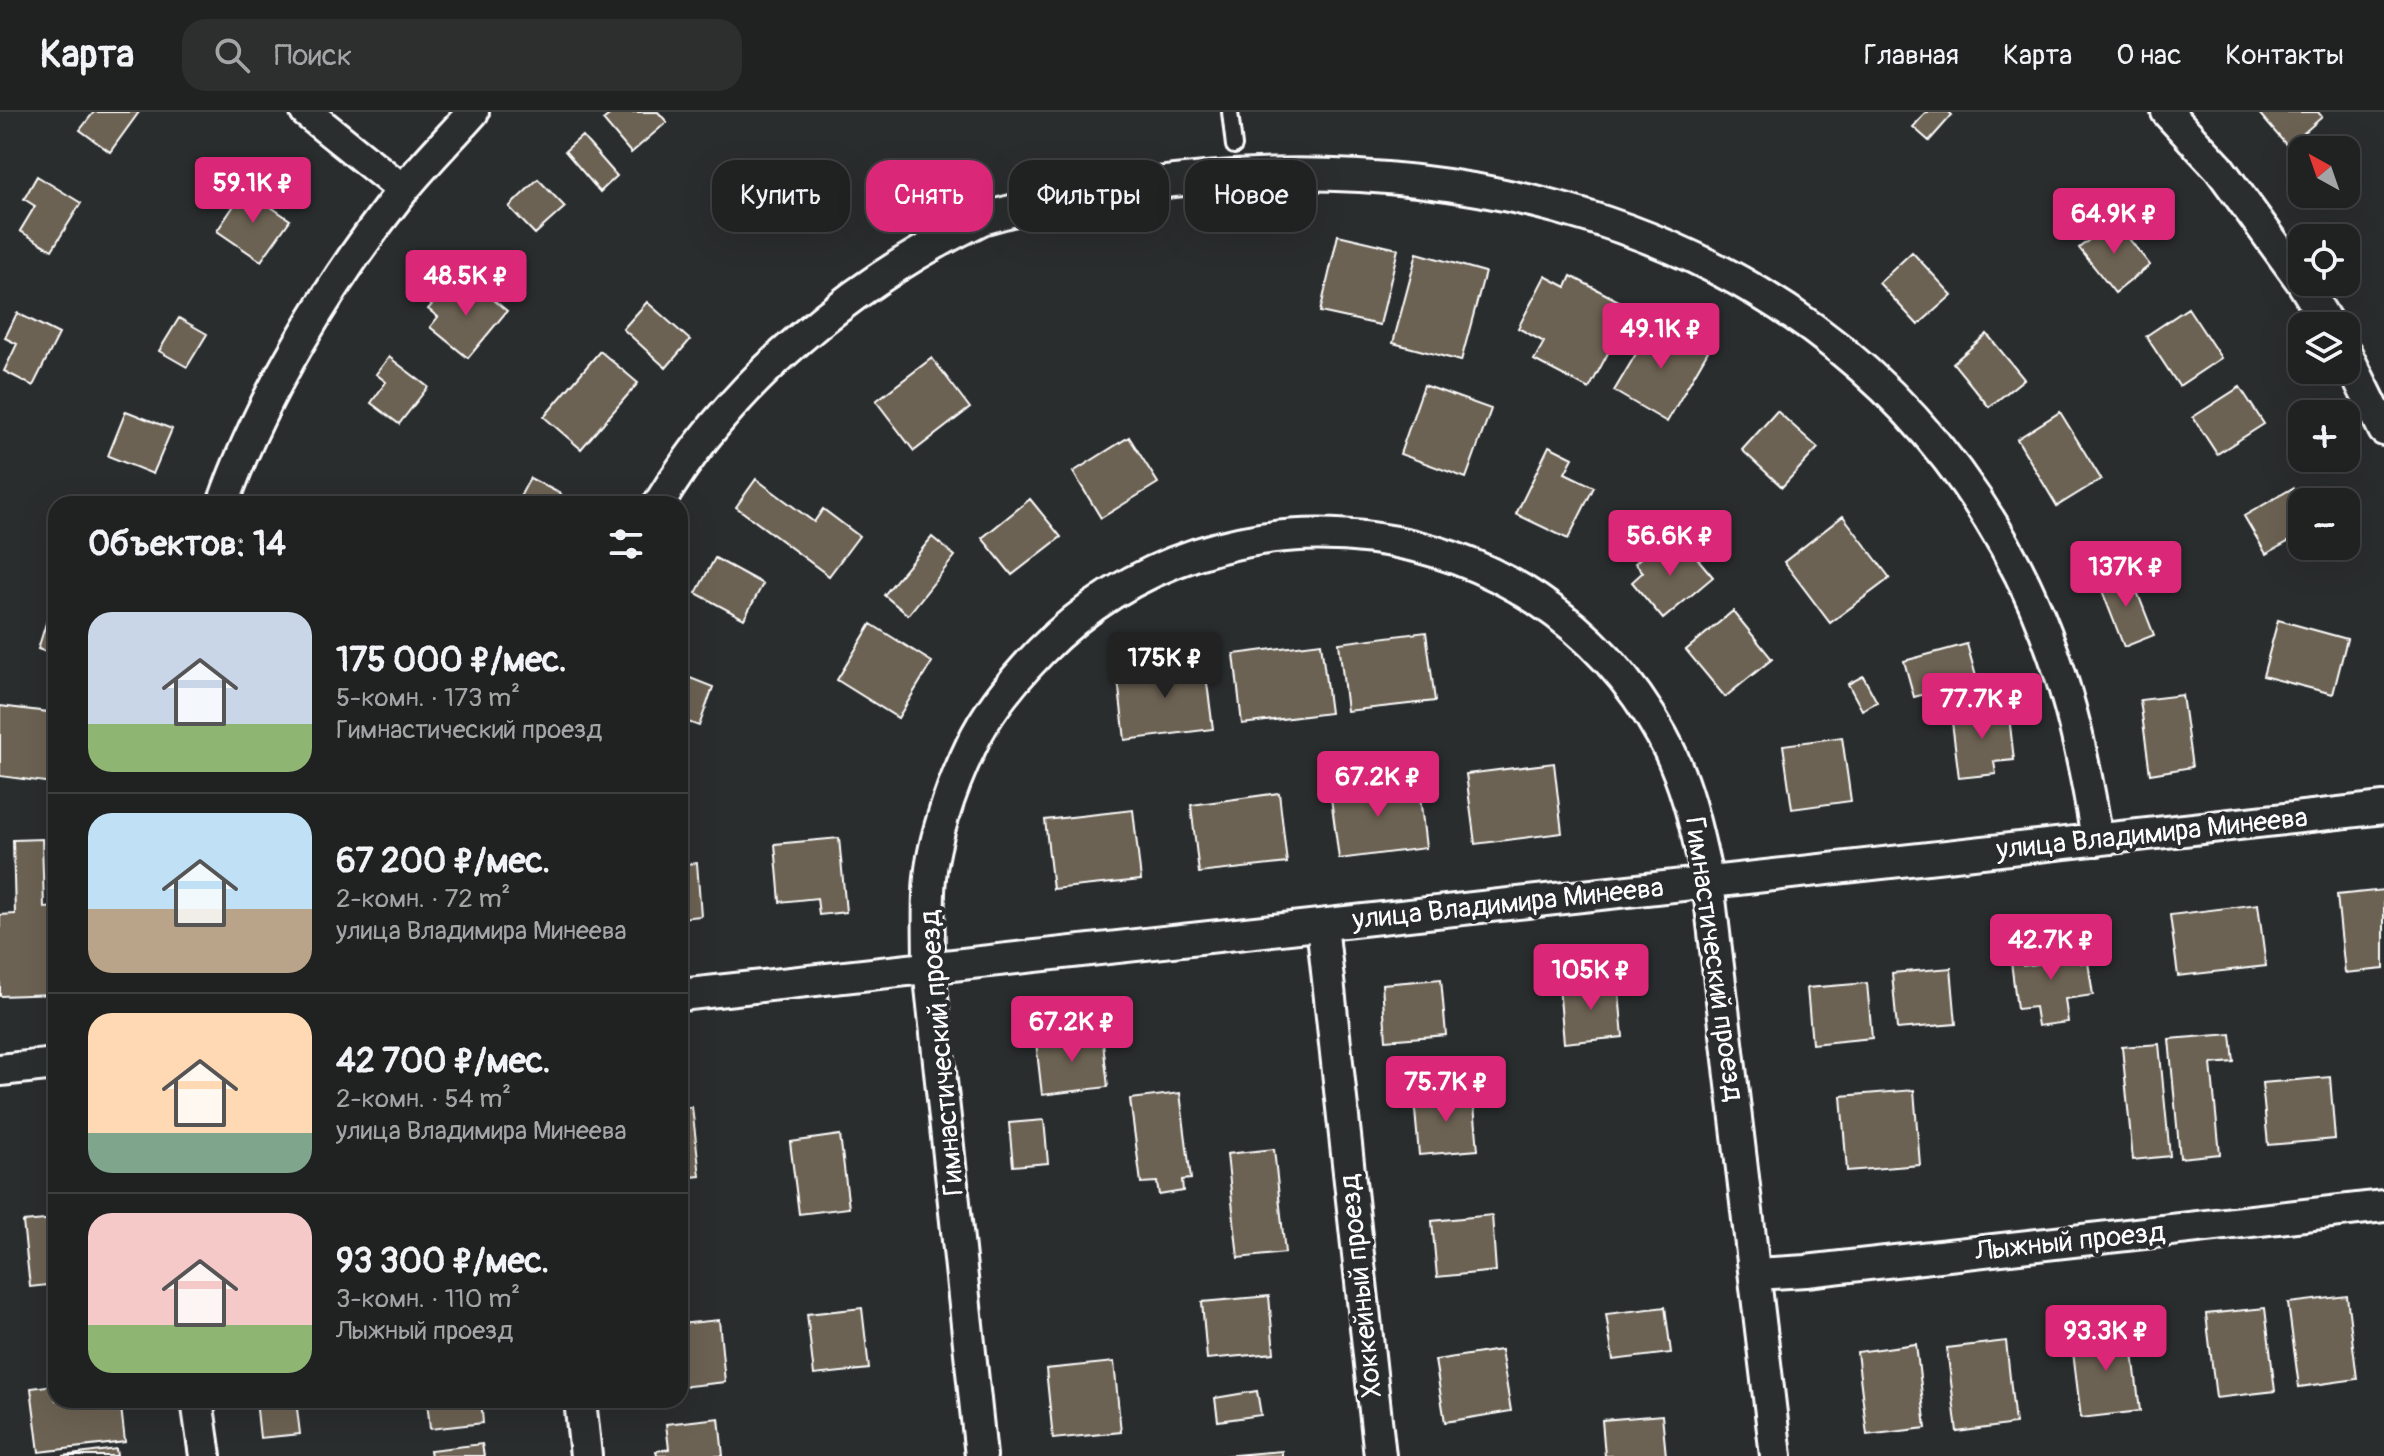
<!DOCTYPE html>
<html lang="ru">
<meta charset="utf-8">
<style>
body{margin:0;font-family:Pangolin,sans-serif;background:#2d2f2f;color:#f1f3f6;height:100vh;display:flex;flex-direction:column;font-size:30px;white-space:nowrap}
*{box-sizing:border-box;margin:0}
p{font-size:26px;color:#a2a4a5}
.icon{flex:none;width:44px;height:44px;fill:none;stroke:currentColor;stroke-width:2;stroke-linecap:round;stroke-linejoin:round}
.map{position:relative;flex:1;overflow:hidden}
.sheet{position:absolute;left:48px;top:384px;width:640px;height:912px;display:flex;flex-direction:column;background:#202222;border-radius:24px;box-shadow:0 8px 32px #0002,0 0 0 2px #3d3f40}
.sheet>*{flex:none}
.hud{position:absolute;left:712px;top:48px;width:760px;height:72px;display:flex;gap:16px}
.needle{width:52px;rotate:320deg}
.fabs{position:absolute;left:2288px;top:24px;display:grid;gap:16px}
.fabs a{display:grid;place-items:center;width:72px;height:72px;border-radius:16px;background:#202222;box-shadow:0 8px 32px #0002,0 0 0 2px #3d3f40;font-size:40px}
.price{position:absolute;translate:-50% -68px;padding:0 18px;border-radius:8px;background:#db2777;color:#fff;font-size:26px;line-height:52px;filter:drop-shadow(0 2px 4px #0008)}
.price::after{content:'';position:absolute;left:50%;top:48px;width:24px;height:18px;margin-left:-12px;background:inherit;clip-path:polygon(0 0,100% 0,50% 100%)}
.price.current{background:#222;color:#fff}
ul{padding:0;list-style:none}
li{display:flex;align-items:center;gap:24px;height:200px;padding:0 40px}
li+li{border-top:2px solid #3d3f40}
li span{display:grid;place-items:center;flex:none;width:224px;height:160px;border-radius:24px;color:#555}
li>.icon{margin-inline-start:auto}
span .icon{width:96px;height:96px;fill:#fffc;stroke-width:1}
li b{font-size:34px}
h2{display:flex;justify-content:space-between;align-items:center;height:96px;padding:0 40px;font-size:34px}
.tag{padding:0 28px;border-radius:24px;background:#202222;box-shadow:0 8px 32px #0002,0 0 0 2px #3d3f40;font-size:28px;line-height:72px}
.tag.current{background:#db2777;color:#fff}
header{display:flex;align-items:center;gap:48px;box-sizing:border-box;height:112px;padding:0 40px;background:#202222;border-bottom:2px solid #3d3f40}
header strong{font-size:38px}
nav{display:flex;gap:44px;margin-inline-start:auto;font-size:28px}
.search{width:560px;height:72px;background:#2d2f2f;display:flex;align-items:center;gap:20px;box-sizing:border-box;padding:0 28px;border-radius:24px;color:#a2a4a5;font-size:30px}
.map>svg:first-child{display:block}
.building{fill:#6c6253;stroke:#fff;stroke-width:2}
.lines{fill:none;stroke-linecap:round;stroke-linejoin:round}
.service-casing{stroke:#fff;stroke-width:20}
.minor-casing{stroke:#fff;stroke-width:36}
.service{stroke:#2a2d2e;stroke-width:14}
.minor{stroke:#2a2d2e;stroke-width:30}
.labels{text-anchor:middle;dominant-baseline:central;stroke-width:8;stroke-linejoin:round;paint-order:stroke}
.street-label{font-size:28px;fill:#fff;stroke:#2a2d2e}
</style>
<header>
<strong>Карта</strong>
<div class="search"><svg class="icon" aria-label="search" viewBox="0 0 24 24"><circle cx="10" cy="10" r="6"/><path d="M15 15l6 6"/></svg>Поиск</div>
<nav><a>Главная</a><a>Карта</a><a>О нас</a><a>Контакты</a></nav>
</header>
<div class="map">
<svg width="2384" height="1344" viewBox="0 0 2384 1344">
<rect width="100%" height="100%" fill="#2a2d2e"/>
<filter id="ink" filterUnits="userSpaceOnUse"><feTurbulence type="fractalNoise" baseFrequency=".0125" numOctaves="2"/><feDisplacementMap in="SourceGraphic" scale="16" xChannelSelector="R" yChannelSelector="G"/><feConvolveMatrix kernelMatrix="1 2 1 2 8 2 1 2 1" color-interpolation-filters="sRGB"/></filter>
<g filter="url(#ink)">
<path class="building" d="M94 0H139L110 40 80 18Z
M613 0H658L667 10 631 41 603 8Z
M1926 0H1949L1952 3 1929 29 1913 15Z
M2258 0H2318L2322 5 2288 35Z
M582 24 617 64 600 80 565 39Z
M37 64 81 91 52 138 20 119 35 94 24 87Z
M538 67 565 95 535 122 509 95Z
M245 77 290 108 261 149 217 119Z
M2114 108 2150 153 2115 181 2079 136Z
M1338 123 1398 137 1380 213 1320 200Z
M1912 140 1952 183 1918 213 1879 171Z
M1417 141 1485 160 1461 249 1393 231Z
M1545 164 1566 175 1571 164 1632 196 1589 277 1534 248 1544 230 1518 216Z
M470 168 507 199 468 246 430 215 438 205 428 197 443 180 453 189Z
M647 190 690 228 666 256 623 217Z
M2188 196 2221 246 2179 274 2146 224Z
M17 201 59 222 33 274 4 259 17 232 5 226Z
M179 206 207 222 187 255 159 239Z
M1656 208 1708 239 1667 310 1614 279Z
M1987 222 2024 267 1989 295 1953 251Z
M600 239 638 271 581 337 544 305Z
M389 245 428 275 399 312 371 291 386 270 376 262Z
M932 246 970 296 914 339 876 289Z
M1424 273 1491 297 1466 366 1400 342Z
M2240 275 2264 312 2217 342 2193 305Z
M126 299 172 317 153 362 108 344Z
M1777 299 1818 336 1782 375 1742 338Z
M2060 300 2101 367 2057 394 2017 327Z
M1129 325 1158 371 1101 406 1073 360Z
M1549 334 1573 346 1565 361 1594 375 1568 427 1516 402Z
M530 366 561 382 555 392H516Z
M756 367 814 410 823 397 859 424 829 464 736 395Z
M2293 376 2302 393V422L2266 442 2244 404Z
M1030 387 1061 425 1012 463 982 426Z
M1843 404 1890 466 1830 511 1784 450Z
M932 425 955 444 908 503 884 483Z
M1682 428 1713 465 1663 507 1632 470 1643 460 1635 451 1655 434 1663 444Z
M715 446 763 472 744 507 696 481Z
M2129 459 2154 523 2124 535 2099 471Z
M56 479V543L38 537Z
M1733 499 1772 547 1725 585 1686 538Z
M2278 508 2347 527 2333 582 2263 564Z
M871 512 932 550 898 606 837 568Z
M1426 520 1435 589 1347 599 1339 531Z
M1321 531 1330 601 1242 612 1234 542Z
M1967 532 1977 568 1914 585 1904 549Z
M1204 548 1213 617 1125 628 1117 559Z
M680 562 713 575 699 614 680 607Z
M1863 564 1877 590 1862 598 1848 572Z
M2182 583 2192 655 2150 662 2140 588Z
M0 594 56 601V644L52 671 0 664Z
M2008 595 2014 648 1994 650 1996 662 1959 666 1951 602Z
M1842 625 1851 689 1792 697 1783 633Z
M1554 651 1562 721 1475 732 1466 662Z
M1418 667 1426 736 1339 747 1330 678Z
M1279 681 1287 751 1199 761 1191 693Z
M1133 698 1141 768 1053 777 1045 708Z
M839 726 846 800 819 803 817 786 780 790 775 732Z
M42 727 44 796 56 795V882L0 884V803L15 802 13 728Z
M697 751 701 804 680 806V753Z
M2384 778V857L2345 861 2337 783Z
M2258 792 2266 854 2178 864 2170 803Z
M2078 829 2081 851 2088 850 2093 883 2065 887 2068 910 2038 914 2035 895 2017 897 2009 834 2020 833 2023 854 2038 852 2036 841 2057 838 2056 832Z
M1951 856 1956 912 1897 917 1892 861Z
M1441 867 1446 923 1386 928 1382 872Z
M1618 869 1623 925 1564 931 1559 874Z
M1867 871 1872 926 1812 932 1807 876Z
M1102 922 1108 975 1042 983 1036 930Z
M2231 922 2234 950 2211 952 2220 1042 2180 1046 2169 927Z
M2159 932 2170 1044 2133 1048 2122 935Z
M2330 965 2335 1027 2268 1033 2262 971Z
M1914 978 1920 1053 1847 1059 1841 984Z
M1180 981 1191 1067 1182 1068 1183 1079 1159 1083 1157 1070 1141 1071 1130 987Z
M1473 982 1478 1038 1419 1043 1414 987Z
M692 995 700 1064 680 1066V997Z
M1044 1008 1048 1051 1013 1054 1009 1011Z
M840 1023 849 1096 799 1102 790 1030Z
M1274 1037 1285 1141 1238 1146 1227 1042Z
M1492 1103 1496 1159 1437 1165 1432 1109Z
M56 1107V1172L30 1175 23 1110Z
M1269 1184 1274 1241 1207 1247 1202 1190Z
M2347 1184 2357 1267 2299 1275 2288 1191Z
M1665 1195 1671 1241 1613 1248 1606 1202Z
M862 1196 869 1257 814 1263 807 1202Z
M2265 1196 2275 1279 2216 1286 2206 1202Z
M719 1208 725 1270 680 1275V1212Z
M2130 1216 2140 1299 2081 1306 2071 1223Z
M2006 1229 2015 1312 1957 1320 1947 1236Z
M1916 1232 1926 1316 1867 1323 1857 1240Z
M1501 1238 1511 1299 1445 1310 1435 1248Z
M1114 1250 1121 1320 1053 1327 1046 1257Z
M56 1273V1288H100L101 1297 121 1295 125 1330 39 1340 31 1276Z
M1257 1279 1261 1303 1218 1309 1215 1286Z
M256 1288H296L300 1322 260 1326Z
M427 1288H481L483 1311 430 1317Z
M1662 1303 1666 1344H1605L1602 1308Z
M719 1306 723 1344H657L656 1339 669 1337 666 1312Z
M482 1332 484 1344H431L430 1338Z
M116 1337 117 1344H63Z
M1282 1339V1344H1223Z"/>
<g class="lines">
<defs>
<path id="service" d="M1230 0 1234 34"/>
<path id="minor" d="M306 0 403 78
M2167 0 2219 56 2302 170
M2302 170 2329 214
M2346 241 2384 318
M223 392C260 286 333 166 403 78 425 51 450 26 473 0
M659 392C733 268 853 170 982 107 1353 0 1805 75 2005 434 2057 527 2081 623 2097 728
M1322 813 1380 1344
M680 883 2384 696
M0 958 56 952
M1756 1162 1806 1159 2384 1094
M197 1288 205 1344
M580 1288 586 1344
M981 1344 929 856C929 831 928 806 929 781 930 735 951 675 971 634 987 599 1014 567 1040 540 1222 354 1536 394 1662 624 1687 670 1697 720 1708 770L1776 1344"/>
</defs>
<use href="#service" class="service-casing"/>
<use href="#minor" class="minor-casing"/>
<use href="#service" class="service"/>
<use href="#minor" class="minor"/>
</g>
</g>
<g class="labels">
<g class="street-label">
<text transform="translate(2152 722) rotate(-6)">улица Владимира Минеева</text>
<text transform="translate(1508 792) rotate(-6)">улица Владимира Минеева</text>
<text transform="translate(1714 847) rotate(82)">Гимнастический проезд</text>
<text transform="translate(942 941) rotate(-95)">Гимнастический проезд</text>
<text transform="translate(2070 1130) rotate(-6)">Лыжный проезд</text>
<text transform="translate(1361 1174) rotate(-96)">Хоккейный проезд</text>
</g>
</g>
</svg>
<div class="fabs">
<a><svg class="needle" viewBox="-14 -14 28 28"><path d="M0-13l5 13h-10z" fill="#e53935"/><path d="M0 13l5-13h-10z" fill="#a2a4a5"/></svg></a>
<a><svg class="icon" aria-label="locate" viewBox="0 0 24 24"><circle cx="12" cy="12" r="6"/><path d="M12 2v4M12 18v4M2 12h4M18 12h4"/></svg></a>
<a><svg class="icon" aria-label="layers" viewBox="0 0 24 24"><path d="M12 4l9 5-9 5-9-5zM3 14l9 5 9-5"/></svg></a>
<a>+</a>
<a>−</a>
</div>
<b class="price" style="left:253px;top:113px">59.1K ₽</b>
<b class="price" style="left:2114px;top:144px">64.9K ₽</b>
<b class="price" style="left:466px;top:206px">48.5K ₽</b>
<b class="price" style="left:1661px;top:259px">49.1K ₽</b>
<b class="price" style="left:1670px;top:466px">56.6K ₽</b>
<b class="price" style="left:2126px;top:497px">137K ₽</b>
<b class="price current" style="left:1165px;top:588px">175K ₽</b>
<b class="price" style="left:1982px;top:629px">77.7K ₽</b>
<b class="price" style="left:1378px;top:707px">67.2K ₽</b>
<b class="price" style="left:2051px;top:870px">42.7K ₽</b>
<b class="price" style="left:1591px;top:900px">105K ₽</b>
<b class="price" style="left:1072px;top:952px">67.2K ₽</b>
<b class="price" style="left:1446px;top:1012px">75.7K ₽</b>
<b class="price" style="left:2106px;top:1261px">93.3K ₽</b>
<div class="hud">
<a class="tag">Купить</a>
<a class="tag current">Снять</a>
<a class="tag">Фильтры</a>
<a class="tag">Новое</a>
</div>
<section class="sheet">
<h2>Объектов: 14<svg class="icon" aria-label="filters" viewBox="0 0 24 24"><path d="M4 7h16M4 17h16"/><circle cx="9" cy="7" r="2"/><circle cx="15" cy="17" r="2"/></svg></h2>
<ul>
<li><span style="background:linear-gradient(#c9d6e8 70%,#8fb573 0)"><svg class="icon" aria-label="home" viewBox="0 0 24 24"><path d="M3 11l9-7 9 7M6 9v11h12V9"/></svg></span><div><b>175 000 ₽/мес.</b><p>5-комн. · 173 m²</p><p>Гимнастический проезд</p></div></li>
<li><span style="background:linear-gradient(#bfe0f5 60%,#b9a48a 0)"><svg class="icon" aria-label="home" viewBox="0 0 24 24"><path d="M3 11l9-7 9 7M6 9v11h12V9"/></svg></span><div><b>67 200 ₽/мес.</b><p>2-комн. · 72 m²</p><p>улица Владимира Минеева</p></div></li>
<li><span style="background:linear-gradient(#ffd9b3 75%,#7fa58c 0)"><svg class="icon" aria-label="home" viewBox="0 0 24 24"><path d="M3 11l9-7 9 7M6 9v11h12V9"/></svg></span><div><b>42 700 ₽/мес.</b><p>2-комн. · 54 m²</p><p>улица Владимира Минеева</p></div></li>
<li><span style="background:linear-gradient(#f6c9c9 70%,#8fb573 0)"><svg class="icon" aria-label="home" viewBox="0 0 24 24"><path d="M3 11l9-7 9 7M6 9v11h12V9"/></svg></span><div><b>93 300 ₽/мес.</b><p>3-комн. · 110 m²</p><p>Лыжный проезд</p></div></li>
</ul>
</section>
</div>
